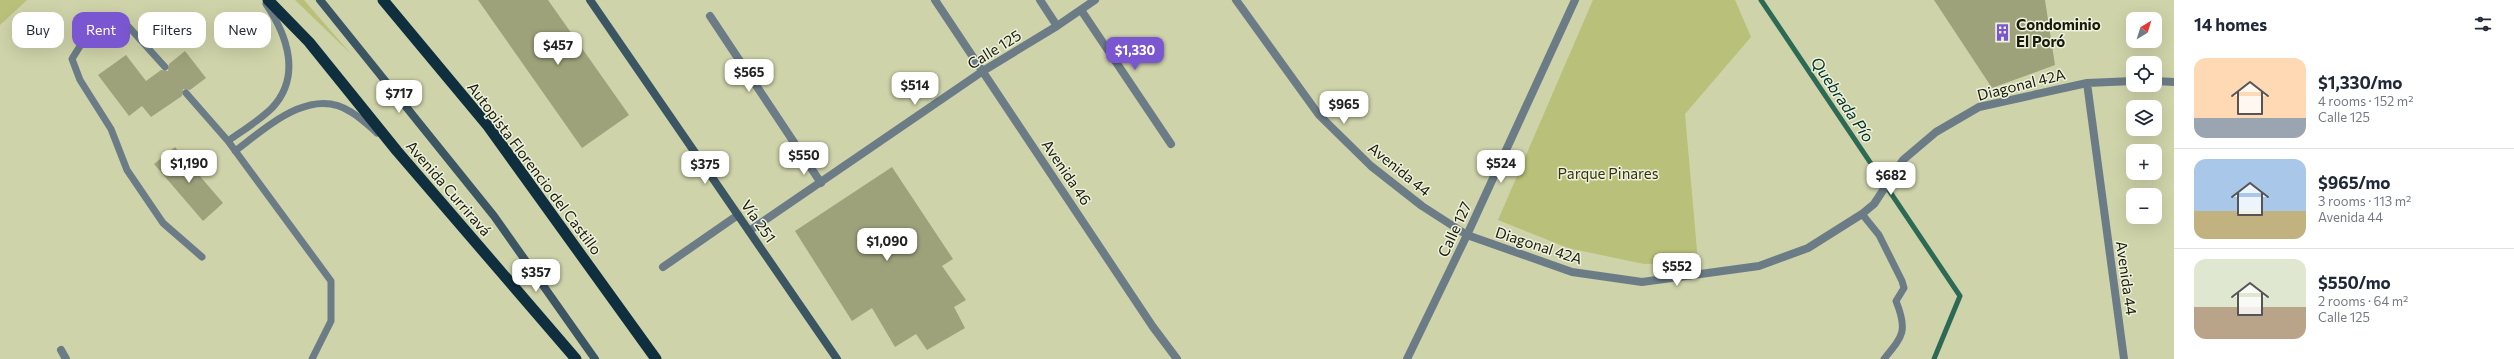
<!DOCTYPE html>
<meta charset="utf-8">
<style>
body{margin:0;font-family:Commissioner,sans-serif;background:#f2f2f3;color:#1f2937;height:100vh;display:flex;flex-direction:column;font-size:15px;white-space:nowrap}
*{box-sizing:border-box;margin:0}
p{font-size:13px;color:#747a83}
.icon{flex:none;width:22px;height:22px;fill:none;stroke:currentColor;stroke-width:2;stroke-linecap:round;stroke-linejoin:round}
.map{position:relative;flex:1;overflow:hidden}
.side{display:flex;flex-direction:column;background:#fff;width:340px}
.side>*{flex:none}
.banner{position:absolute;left:12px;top:12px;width:380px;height:36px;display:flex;gap:8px}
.needle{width:26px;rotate:38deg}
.tools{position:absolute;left:2126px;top:12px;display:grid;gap:8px}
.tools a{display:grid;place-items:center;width:36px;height:36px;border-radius:8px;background:#fff;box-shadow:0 4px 16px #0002;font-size:20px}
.price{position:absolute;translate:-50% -34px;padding:0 9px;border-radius:8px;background:#fff;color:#222;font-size:13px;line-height:26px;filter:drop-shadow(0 1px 2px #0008)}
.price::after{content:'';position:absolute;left:50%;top:24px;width:12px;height:9px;margin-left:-6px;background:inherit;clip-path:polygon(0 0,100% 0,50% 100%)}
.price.on{background:#7a56d0;color:#fff}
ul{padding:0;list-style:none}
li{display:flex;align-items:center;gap:12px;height:100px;padding:0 20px}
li+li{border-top:1px solid #e0e1e3}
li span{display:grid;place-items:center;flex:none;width:112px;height:80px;border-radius:12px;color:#555}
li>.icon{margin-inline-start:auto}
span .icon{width:48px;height:48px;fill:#fffc;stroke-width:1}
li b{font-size:17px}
h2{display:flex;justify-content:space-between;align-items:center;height:48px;padding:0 20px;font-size:17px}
.tag{padding:0 14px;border-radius:12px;background:#fff;box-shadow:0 4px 16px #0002;font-size:14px;line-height:36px}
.tag.on{background:#7a56d0;color:#fff}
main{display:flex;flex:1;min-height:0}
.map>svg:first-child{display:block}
.green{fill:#b9c079}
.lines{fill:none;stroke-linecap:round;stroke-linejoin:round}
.stream{stroke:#2d6a56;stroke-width:5}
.building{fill:#9ea27b}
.service{stroke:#6b7c86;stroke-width:7}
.minor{stroke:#6b7c86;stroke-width:8}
.secondary{stroke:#3c5563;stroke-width:8}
.trunk{stroke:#0f2e3e;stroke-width:11}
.labels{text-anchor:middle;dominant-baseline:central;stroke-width:3;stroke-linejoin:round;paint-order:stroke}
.poi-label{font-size:15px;font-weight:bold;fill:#181a0a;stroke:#eef1dc;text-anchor:start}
.street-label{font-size:15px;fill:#181a0a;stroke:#eef1dc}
.park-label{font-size:15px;fill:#32350e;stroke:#eef1dc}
.water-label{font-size:16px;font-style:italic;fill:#003529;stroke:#eef1dc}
</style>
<main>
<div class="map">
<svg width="2174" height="359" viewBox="0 0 2174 359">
<rect width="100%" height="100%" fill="#ced3a9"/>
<path class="green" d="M0 0H27L0 25Z
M295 0H304L351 54Z
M1593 0H1735L1751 37 1685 114 1698 262 1644 264 1568 248 1498 220Z"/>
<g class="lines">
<path class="stream" d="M1761 0 1960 296 1934 359"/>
</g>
<path class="building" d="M478 0H548L629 115 582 148Z
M1934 0H2045L2055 65 1992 88Z
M185 51 206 78 190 90 183 89 182 96 151 117 142 106 129 116 98 75 126 55 146 81 161 70 168 71 169 64Z
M175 147 223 203 203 221 154 164Z
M892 167 953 259 942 266 966 300 954 307 965 328 927 350 916 334 895 347 872 308 852 321 795 231Z"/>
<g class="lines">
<path class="service" d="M165 67 127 25 118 18C93 22 85 38 72 59L80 80 111 129 127 170 163 223 202 257
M186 93 228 141 331 281V321L312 359
M228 141C242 131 260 120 272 108 302 76 287 35 266 4
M235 151C266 128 311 85 351 112 361 118 369 126 377 133
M1862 214 1879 235 1902 281 1904 288 1896 301C1908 331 1903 336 1884 359"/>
<path class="minor" d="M935 0 1153 327 1177 359
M1040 0 1057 26
M1236 0 1319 115 1371 166 1422 206 1467 235 1572 272 1642 282 1759 266 1808 248 1862 214 1874 204 1903 160 1936 132 1979 107 2087 83 2133 81
M1081 10 1171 144
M710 16 821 183
M2155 81 2174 82
M2087 83 2124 359
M749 231 983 71 1057 26 1095 0
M663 267 738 215
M61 350 66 359
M1407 359 1467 235 1575 0"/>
<path class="secondary" d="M320 0 494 216 595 359
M590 0 837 359"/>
<path class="trunk" d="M268 0 309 42 397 151 576 359
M383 0 488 126 656 359"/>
</g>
<defs>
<symbol id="building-bare" viewBox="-9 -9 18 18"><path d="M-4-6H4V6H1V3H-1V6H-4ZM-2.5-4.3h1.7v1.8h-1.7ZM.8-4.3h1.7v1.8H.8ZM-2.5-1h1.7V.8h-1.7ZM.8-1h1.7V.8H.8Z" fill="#7a56d0" stroke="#eef1dc" stroke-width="2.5" paint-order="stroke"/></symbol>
</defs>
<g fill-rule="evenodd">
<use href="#building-bare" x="1990" y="20" width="25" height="25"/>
</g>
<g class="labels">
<g class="poi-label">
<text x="2016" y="24">Condominio<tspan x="2016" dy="17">El Poró</tspan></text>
</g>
<g class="street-label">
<text transform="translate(994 49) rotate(-32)">Calle 125</text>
<text transform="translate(2021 84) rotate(-14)">Diagonal 42A</text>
<text transform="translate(535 168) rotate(53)">Autopista Florencio del Castillo</text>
<text transform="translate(1400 169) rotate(39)">Avenida 44</text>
<text transform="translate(1067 172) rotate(56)">Avenida 46</text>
<text transform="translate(449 188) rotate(49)">Avenida Curriravá</text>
<text transform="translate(759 221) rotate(55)">Vía 251</text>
<text transform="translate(1454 229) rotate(-65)">Calle 127</text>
<text transform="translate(1539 245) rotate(18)">Diagonal 42A</text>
<text transform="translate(2127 278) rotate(82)">Avenida 44</text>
</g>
<g class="park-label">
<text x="1608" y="173">Parque Pinares</text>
</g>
<g class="water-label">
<text transform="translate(1843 99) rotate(56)">Quebrada Pío</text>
</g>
</g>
</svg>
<div class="tools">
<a><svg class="needle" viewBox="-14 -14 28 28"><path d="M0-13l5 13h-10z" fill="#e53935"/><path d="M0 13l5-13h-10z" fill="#747a83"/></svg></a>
<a><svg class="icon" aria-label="locate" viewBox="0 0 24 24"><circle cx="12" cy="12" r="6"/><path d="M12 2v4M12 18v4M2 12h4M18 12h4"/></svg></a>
<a><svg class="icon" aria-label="layers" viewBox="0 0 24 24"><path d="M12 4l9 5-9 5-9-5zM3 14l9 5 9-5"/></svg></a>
<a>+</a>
<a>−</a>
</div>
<b class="price" style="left:558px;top:66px">$457</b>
<b class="price on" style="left:1135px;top:71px">$1,330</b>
<b class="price" style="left:749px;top:93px">$565</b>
<b class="price" style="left:915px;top:106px">$514</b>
<b class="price" style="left:399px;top:114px">$717</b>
<b class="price" style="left:1344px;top:125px">$965</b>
<b class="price" style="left:804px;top:176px">$550</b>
<b class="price" style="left:189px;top:184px">$1,190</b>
<b class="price" style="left:1501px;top:184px">$524</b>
<b class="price" style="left:705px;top:185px">$375</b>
<b class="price" style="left:1891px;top:196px">$682</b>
<b class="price" style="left:887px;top:262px">$1,090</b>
<b class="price" style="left:1677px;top:287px">$552</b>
<b class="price" style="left:536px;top:293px">$357</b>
<div class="banner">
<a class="tag">Buy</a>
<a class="tag on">Rent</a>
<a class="tag">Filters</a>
<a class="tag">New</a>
</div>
</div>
<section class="side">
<h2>14 homes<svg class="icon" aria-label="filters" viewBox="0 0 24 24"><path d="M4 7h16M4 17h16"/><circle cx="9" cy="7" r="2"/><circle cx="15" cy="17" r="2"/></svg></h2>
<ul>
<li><span style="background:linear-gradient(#ffd9b3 75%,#9aa5b1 0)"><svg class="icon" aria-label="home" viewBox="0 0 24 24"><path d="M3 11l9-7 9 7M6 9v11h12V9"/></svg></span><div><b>$1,330/mo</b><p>4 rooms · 152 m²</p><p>Calle 125</p></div></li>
<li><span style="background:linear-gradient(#a9c7e8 65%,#c2b280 0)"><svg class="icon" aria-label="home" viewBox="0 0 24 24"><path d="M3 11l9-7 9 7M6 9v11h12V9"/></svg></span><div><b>$965/mo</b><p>3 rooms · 113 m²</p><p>Avenida 44</p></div></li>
<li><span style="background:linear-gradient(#dfe7d0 60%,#b9a48a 0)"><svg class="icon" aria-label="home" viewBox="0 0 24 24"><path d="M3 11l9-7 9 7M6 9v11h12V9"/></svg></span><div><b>$550/mo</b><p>2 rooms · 64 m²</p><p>Calle 125</p></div></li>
</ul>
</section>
</main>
